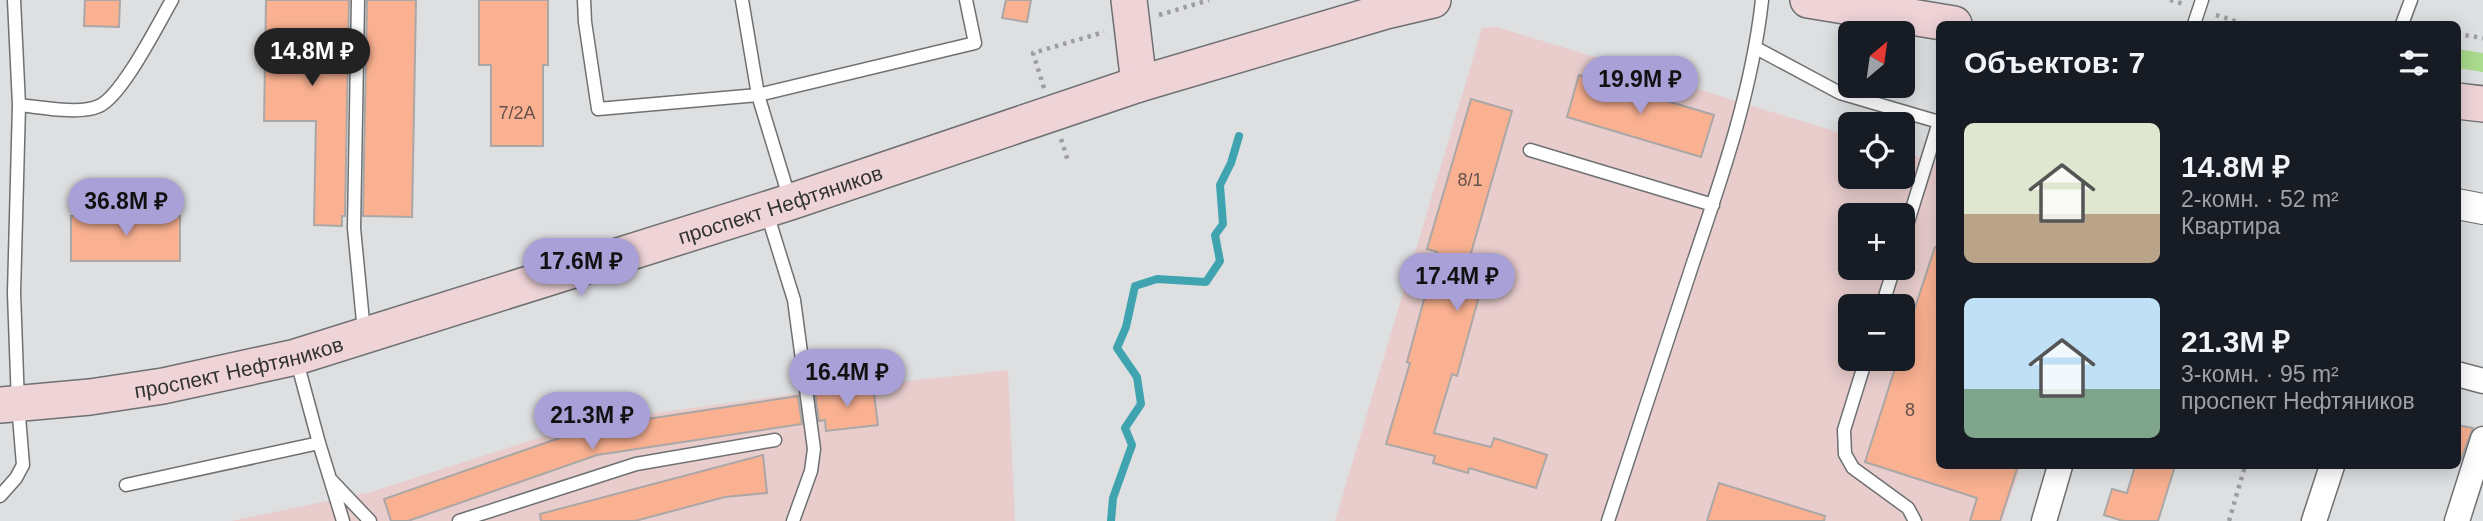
<!DOCTYPE html>
<html lang="ru">
<meta charset="utf-8">
<style>
body{margin:0;font-family:Arial,sans-serif;background:#20242c;color:#f1f3f6;height:100vh;display:flex;flex-direction:column;font-size:26px;white-space:nowrap}
*{box-sizing:border-box;margin:0}
p{font-size:23px;color:#9ea1a6}
.icon{flex:none;width:38px;height:38px;fill:none;stroke:currentColor;stroke-width:2;stroke-linecap:round;stroke-linejoin:round}
.map{position:relative;flex:1;overflow:hidden}
.side{position:absolute;left:1936px;top:21px;width:525px;height:448px;display:flex;flex-direction:column;background:#171b24;border-radius:10px;box-shadow:0 4px 18px #0003}
.side>*{flex:none}
.needle{width:46px;rotate:29deg}
.buttons{position:absolute;left:1838px;top:21px;display:grid;gap:14px}
.buttons a{display:grid;place-items:center;width:77px;height:77px;border-radius:10px;background:#171b24;box-shadow:0 4px 18px #0003;font-size:35px}
.price{position:absolute;translate:-50% -60px;padding:0 16px;border-radius:24px;background:#a9a0d8;color:#111;font-size:23px;line-height:46px;filter:drop-shadow(0 2px 4px #0008)}
.price::after{content:'';position:absolute;left:50%;top:42px;width:21px;height:16px;margin-left:-10px;background:inherit;clip-path:polygon(0 0,100% 0,50% 100%)}
.price.selected{background:#222;color:#fff}
ul{padding:0;list-style:none}
li{display:flex;align-items:center;gap:21px;height:175px;padding:0 28px}
li span{display:grid;place-items:center;flex:none;width:196px;height:140px;border-radius:10px;color:#555}
li>.icon{margin-inline-start:auto}
span .icon{width:84px;height:84px;fill:#fffc;stroke-width:1}
li b{font-size:30px}
h2{display:flex;justify-content:space-between;align-items:center;height:84px;padding:0 28px;font-size:30px}
.map>svg:first-child{display:block}
.industrial{fill:#e8cdcc;fill-rule:evenodd}
.green{fill:#aada8d}
.lines{fill:none;stroke-linecap:round;stroke-linejoin:round}
.stream{stroke:#3fa4b0;stroke-width:8}
.building{fill:#fab191;stroke:#aaa7a6;stroke-width:2}
.service-casing{stroke:#6e7072;stroke-width:15}
.minor-casing{stroke:#6e7072;stroke-width:27}
.tertiary-casing{stroke:#6e7072;stroke-width:32}
.secondary-casing{stroke:#6e7072;stroke-width:38}
.path{stroke:#9d9ea0;stroke-width:4.5;stroke-dasharray:3.5 5;stroke-linecap:butt}
.service{stroke:#fff;stroke-width:12}
.minor{stroke:#fff;stroke-width:24}
.tertiary{stroke:#fff;stroke-width:30}
.secondary{stroke:#eed3d7;stroke-width:35}
.labels{text-anchor:middle;dominant-baseline:central;stroke-width:5;stroke-linejoin:round;paint-order:stroke}
.number-label{font-size:18px;fill:#64524b}
.street-label{font-size:21px;fill:#323334;stroke:#eaecee}
</style>
<div class="map">
<svg width="2483" height="521" viewBox="0 0 2483 521">
<rect width="100%" height="100%" fill="#dddfe1"/>
<path class="industrial" d="M1497 27 1850 136V177H1902V152L1939 164V466H2021L2002 521H1335L1482 28ZM1850 215H1902V268H1850ZM1850 306H1902V359H1850Z
M1008 370 1015 521H231L371 492 585 423 807 392Z"/>
<path class="green" d="M2457 49 2483 53V72L2457 68Z"/>
<g class="lines">
<path class="stream" d="M1111 521 1113 498 1132 445 1125 428 1141 404 1137 377 1117 348 1126 327 1135 286 1157 279 1206 282 1220 261 1215 235 1223 224 1220 185 1231 163 1239 136"/>
</g>
<path class="building" d="M85 0H120L119 27 84 26Z
M266 0H349L345 216H342V226L314 225 316 121H264Z
M367 0H416L412 217 363 216Z
M479 0H548V65H543V146H491V65H479Z
M1006 0H1031L1027 22 1002 18Z
M1579 75 1714 115 1701 157 1567 117Z
M1471 99 1512 111 1462 284 1481 289 1457 376 1452 374 1434 433 1491 447 1494 438 1547 455 1536 488 1469 468 1468 473 1433 463 1435 456 1386 444 1410 363 1407 362 1437 252 1427 249Z
M71 216H180V261H71Z
M1935 247H1939V466H2018L2000 521H1970L1977 498 1865 462 1898 359H1902V347Z
M873 386 878 425 826 431 825 420 819 421 815 394Z
M798 396 802 424 597 455 408 521H391L384 499 588 428Z
M2457 425 2473 428 2461 459 2457 457Z
M763 455 767 493 725 497 635 521H541L540 514Z
M2135 466H2175L2158 521H2123L2104 515 2112 489 2127 493Z
M1719 483 1825 516 1824 521H1707Z"/>
<g class="lines">
<defs>
<path id="service" d="M358 0 354 228 364 332
M584 0 585 22 598 109 758 95 975 43 966 0
M742 0 758 95 790 200
M2194 24 2202 0
M2402 24 2411 0
M1756 48 1840 93 1939 122
M19 105C40 107 80 115 99 106 122 96 158 24 172 0
M1530 150 1713 205
M766 210 794 300 814 449 811 471 793 521
M1902 241 1939 122
M1882 306 1894 268
M296 358 319 443 343 521
M1866 359 1844 430 1845 454 1853 468 1908 508 1915 521
M332 481 370 521
M126 485 319 443
M0 496 16 478 23 465 18 404 14 293 19 105 14 0
M459 521 636 464 775 440
M1608 521C1636 435 1665 349 1693 263 1722 177 1752 91 1762 0"/>
<path id="minor" d="M2457 374 2483 381
M2044 521 2060 466
M2314 521 2332 466
M2457 521 2483 439"/>
<path id="tertiary" d="M2457 204 2483 209"/>
<g id="secondary">
<path d="M1129 0 1139 84"/>
<path d="M1808 0 1954 24"/>
<path d="M2457 101 2483 104"/>
<path id="s1" d="M0 405 90 397 163 386 296 357 790 202 1139 84 1386 11 1433 0"/>
</g>
</defs>
<use href="#service" class="service-casing"/>
<use href="#minor" class="minor-casing"/>
<use href="#tertiary" class="tertiary-casing"/>
<use href="#secondary" class="secondary-casing"/>
<path class="path" d="M2170 0 2184 4
M1159 15 1209 0
M2216 15 2245 24
M2457 34 2483 38
M1044 88 1033 53 1104 32
M1061 139 1068 161
M2229 521 2245 466"/>
<use href="#service" class="service"/>
<use href="#minor" class="minor"/>
<use href="#tertiary" class="tertiary"/>
<use href="#secondary" class="secondary"/>
</g>
<g class="labels">
<g class="number-label">
<text x="517" y="113">7/2А</text>
<text x="1470" y="180">8/1</text>
<text x="1910" y="410">8</text>
</g>
<g class="street-label">
<text stroke="none"><textPath href="#s1" startOffset="808">проспект Нефтяников</textPath></text>
<text stroke="none"><textPath href="#s1" startOffset="242">проспект Нефтяников</textPath></text>
</g>
</g>
</svg>
<div class="buttons">
<a><svg class="needle" viewBox="-14 -14 28 28"><path d="M0-13l5 13h-10z" fill="#e53935"/><path d="M0 13l5-13h-10z" fill="#9ea1a6"/></svg></a>
<a><svg class="icon" aria-label="locate" viewBox="0 0 24 24"><circle cx="12" cy="12" r="6"/><path d="M12 2v4M12 18v4M2 12h4M18 12h4"/></svg></a>
<a>+</a>
<a>−</a>
</div>
<b class="price selected" style="left:312px;top:88px">14.8M ₽</b>
<b class="price" style="left:1640px;top:116px">19.9M ₽</b>
<b class="price" style="left:126px;top:238px">36.8M ₽</b>
<b class="price" style="left:581px;top:298px">17.6M ₽</b>
<b class="price" style="left:1457px;top:313px">17.4M ₽</b>
<b class="price" style="left:847px;top:409px">16.4M ₽</b>
<b class="price" style="left:592px;top:452px">21.3M ₽</b>
<section class="side">
<h2>Объектов: 7<svg class="icon" aria-label="filters" viewBox="0 0 24 24"><path d="M4 7h16M4 17h16"/><circle cx="9" cy="7" r="2"/><circle cx="15" cy="17" r="2"/></svg></h2>
<ul>
<li><span style="background:linear-gradient(#dfe7d0 65%,#b9a48a 0)"><svg class="icon" aria-label="home" viewBox="0 0 24 24"><path d="M3 11l9-7 9 7M6 9v11h12V9"/></svg></span><div><b>14.8M ₽</b><p>2-комн. · 52 m²</p><p>Квартира</p></div></li>
<li><span style="background:linear-gradient(#bfe0f5 65%,#7fa58c 0)"><svg class="icon" aria-label="home" viewBox="0 0 24 24"><path d="M3 11l9-7 9 7M6 9v11h12V9"/></svg></span><div><b>21.3M ₽</b><p>3-комн. · 95 m²</p><p>проспект Нефтяников</p></div></li>
</ul>
</section>
</div>
